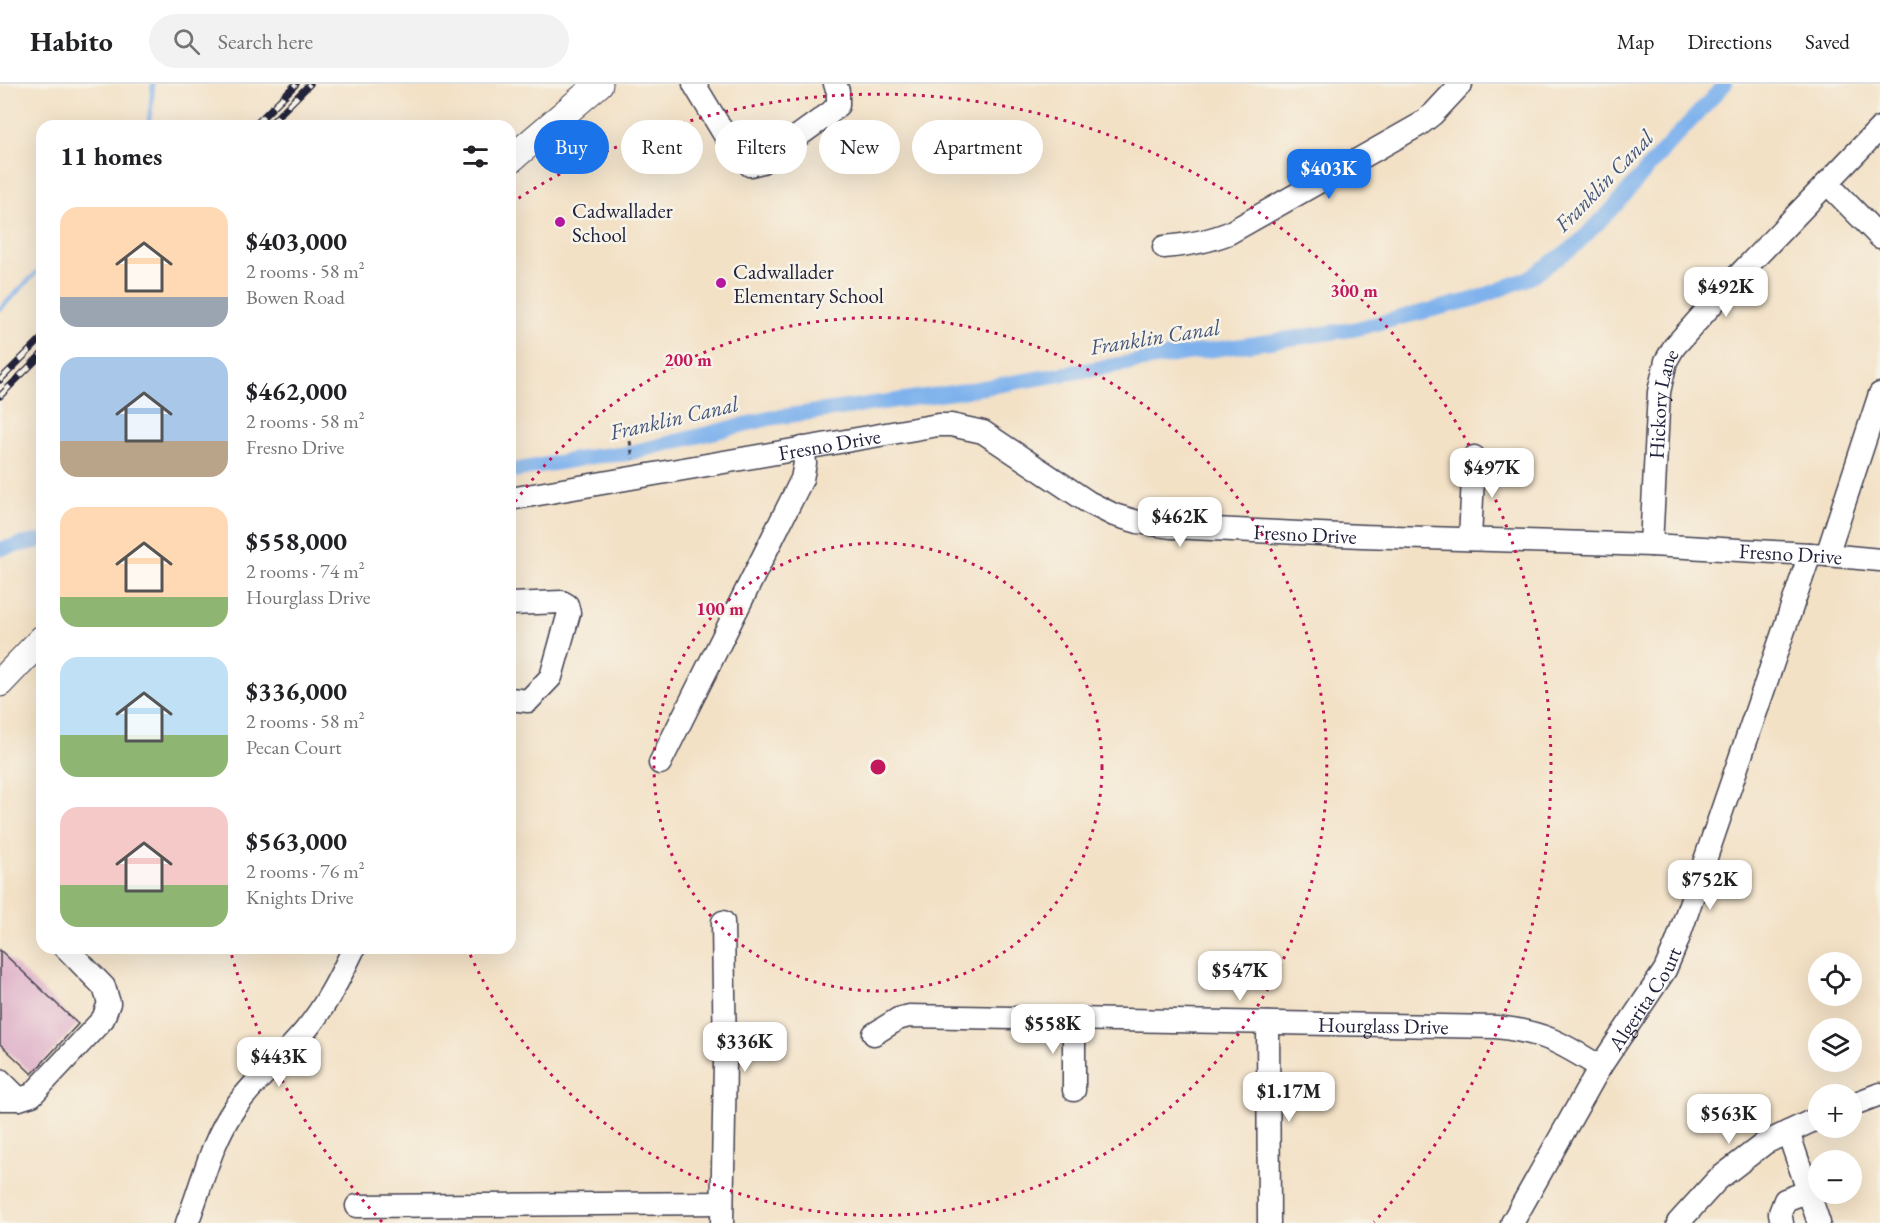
<!DOCTYPE html>
<meta charset="utf-8">
<style>
body{margin:0;font-family:"EB Garamond",serif;background:#f2f2f2;color:#202124;height:100vh;display:flex;flex-direction:column;font-size:22px;white-space:nowrap}
*{box-sizing:border-box;margin:0}
p{font-size:20px;color:#757577}
.icon{flex:none;width:33px;height:33px;fill:none;stroke:currentColor;stroke-width:2;stroke-linecap:round;stroke-linejoin:round}
.map{position:relative;flex:1;overflow:hidden}
.drawer{position:absolute;left:36px;top:36px;width:480px;height:834px;display:flex;flex-direction:column;background:#fff;border-radius:18px;box-shadow:0 6px 24px #0002}
.drawer>*{flex:none}
.guide{position:absolute;left:534px;top:36px;width:570px;height:54px;display:flex;gap:12px}
.buttons{position:absolute;left:1808px;top:868px;display:grid;gap:12px}
.buttons a{display:grid;place-items:center;width:54px;height:54px;border-radius:50%;background:#fff;box-shadow:0 6px 24px #0002;font-size:30px}
.price{position:absolute;translate:-50% -51px;padding:0 14px;border-radius:12px;background:#fff;color:#222;font-size:20px;line-height:39px;filter:drop-shadow(0 2px 3px #0008)}
.price::after{content:'';position:absolute;left:50%;top:36px;width:18px;height:14px;margin-left:-9px;background:inherit;clip-path:polygon(0 0,100% 0,50% 100%)}
.price.on{background:#1a73e8;color:#fff}
ul{padding:0;list-style:none}
li{display:flex;align-items:center;gap:18px;height:150px;padding:0 24px}
li span{display:grid;place-items:center;flex:none;width:168px;height:120px;border-radius:18px;color:#555}
li>.icon{margin-inline-start:auto}
span .icon{width:72px;height:72px;fill:#fffc;stroke-width:1}
li b{font-size:26px}
h2{display:flex;justify-content:space-between;align-items:center;height:72px;padding:0 24px;font-size:26px}
.tag{padding:0 21px;border-radius:27px;background:#fff;box-shadow:0 6px 24px #0002;font-size:21px;line-height:54px}
.tag.on{background:#1a73e8;color:#fff}
header{display:flex;align-items:center;gap:36px;box-sizing:border-box;height:84px;padding:0 30px;background:#fff;border-bottom:2px solid #e0e0e0}
header strong{font-size:28px}
nav{display:flex;gap:33px;margin-inline-start:auto;font-size:21px}
.search{width:420px;height:54px;background:#f2f2f2;display:flex;align-items:center;gap:15px;box-sizing:border-box;padding:0 21px;border-radius:33px;color:#757577;font-size:22px}
.map>svg:first-child{display:block}
.lines{fill:none;stroke-linecap:round;stroke-linejoin:round}
.stream{stroke:#7fb2ec;stroke-width:4.5}
.canal{stroke:#7fb2ec;stroke-width:15}
.building{fill:#deaec7}
.minor-casing{stroke:#413f50;stroke-width:25}
.major-casing{stroke:#413f50;stroke-width:29}
.path{stroke:#413f50;stroke-width:3;stroke-dasharray:4.5 4.5;stroke-linecap:butt}
.minor{stroke:#fff;stroke-width:22}
.major{stroke:#fff;stroke-width:27}
.rail-casing{stroke:#22223b;stroke-width:7}
.rail{stroke:#f7f3e8;stroke-width:4.5;stroke-dasharray:14;stroke-linecap:butt}
.ring{fill:none;stroke:#c2185b;stroke-width:3;stroke-dasharray:3 6}
.poi-dot{fill:#b5179e;stroke:#f7f3e8;stroke-width:2}
.labels{text-anchor:middle;dominant-baseline:central;stroke-width:5;stroke-linejoin:round;paint-order:stroke}
.poi-label{font-size:21px;fill:#22223b;stroke:#f7f3e8;text-anchor:start}
.street-label{font-size:21px;fill:#22223b;stroke:#f7f3e8}
.water-label{font-size:22px;font-style:italic;fill:#435479;stroke:#f7f3e8}
.centre{fill:#c2185b;stroke:#f7f3e8;stroke-width:3}
.ring-label{font-size:18px;text-anchor:middle;font-weight:bold;fill:#c2185b;stroke:#f7f3e8;stroke-width:5;stroke-linejoin:round;paint-order:stroke}
</style>
<header>
<strong>Habito</strong>
<div class="search"><svg class="icon" aria-label="search" viewBox="0 0 24 24"><circle cx="10" cy="10" r="6"/><path d="M15 15l6 6"/></svg>Search here</div>
<nav><a>Map</a><a>Directions</a><a>Saved</a></nav>
</header>
<div class="map">
<svg width="1880" height="1139" viewBox="0 0 1880 1139">
<rect width="100%" height="100%" fill="#f7f3e8"/>
<filter id="ink" filterUnits="userSpaceOnUse"><feTurbulence type="fractalNoise" baseFrequency=".0167" numOctaves="2"/><feDisplacementMap in="SourceGraphic" scale="12" xChannelSelector="R" yChannelSelector="G"/><feConvolveMatrix kernelMatrix="1 2 1 2 8 2 1 2 1" color-interpolation-filters="sRGB"/></filter>
<filter id="wash" filterUnits="userSpaceOnUse"><feTurbulence type="fractalNoise" baseFrequency=".008" numOctaves="4" result="noise"/><feDisplacementMap in="SourceGraphic" scale="24" xChannelSelector="R" yChannelSelector="G"/><feGaussianBlur stdDeviation="1.35" result="paint"/><feColorMatrix in="noise" values="0 0 0 0 0 0 0 0 0 0 0 0 0 0 0 0 0 1.4 0 .05"/><feComposite in="paint" operator="in"/></filter>
<g filter="url(#wash)">
<rect width="100%" height="100%" fill="#f3e1c6"/>
<g class="lines">
<path class="stream" d="M148 42 151 23 153 0
M0 225 42 183"/>
<path class="canal" d="M510 387 596 372 625 370 771 334 957 308 1176 271 1355 245 1475 215 1529 194 1575 162 1615 122 1661 69 1725 0
M0 465 42 456"/>
</g>
<g id="blocks">
<path class="building" d="M0 866 78 940 32 990 0 960Z"/>
</g>
</g>
<g filter="url(#ink)">
<use href="#blocks" fill-opacity="0" stroke="#413f50" stroke-width="1.5"/>
<g class="lines">
<defs>
<g id="minor">
<path d="M694 0 729 58 750 81 762 78 830 29 838 21V7L835 0"/>
<path d="M1828 100 1880 153"/>
<path d="M1164 163C1187 161 1207 158 1229 149L1419 41 1433 30 1461 0"/>
<path id="s1" d="M510 415 938 341H951L983 348 1088 418 1114 431 1138 438 1171 443 1361 452 1651 461 1827 471 1880 476"/>
<path d="M1470 455 1474 373"/>
<path id="s2" d="M1651 461 1659 308 1666 277 1674 263 1731 199 1880 44"/>
<path d="M1827 471 1880 310"/>
<path d="M510 520 562 518 567 521 569 529 551 593 528 617 510 615"/>
<path d="M660 679 802 395 805 379 803 364"/>
<path d="M1074 935V1006"/>
<path d="M1268 939 1269 1139"/>
<path id="s3" d="M874 950 898 935 909 932 1496 943C1543 948 1560 958 1600 983"/>
<path d="M0 996 19 1015"/>
<path d="M0 1015H19L32 1011 103 935 109 919 104 903 66 864"/>
<path d="M1851 1021 1880 1010"/>
<path d="M1788 1048 1819 1139"/>
<path d="M357 1122 722 1119"/>
<path d="M187 1139C202 1101 211 1058 234 1025 254 996 283 974 305 947 326 922 340 893 354 864"/>
<path d="M722 1139 725 979 723 838"/>
<path id="s4" d="M1512 1139 1600 983 1665 886 1677 858 1810 470"/>
<path d="M1678 1139 1717 1096 1765 1059 1818 1034"/>
<path d="M1782 1139 1780 1129 1785 1116 1809 1107"/>
</g>
<path id="major" d="M510 76 599 0
M0 599 42 555"/>
</defs>
<use href="#minor" class="minor-casing"/>
<use href="#major" class="major-casing"/>
<path class="path" d="M630 357 633 375"/>
<use href="#minor" class="minor"/>
<use href="#major" class="major"/>
<defs>
<path id="rail" d="M254 42 296 0
M268 42 310 0
M0 296 42 254
M0 312 42 270"/>
</defs>
<use href="#rail" class="rail-casing"/>
<use href="#rail" class="rail"/>
</g>
</g>
<g class="ring">
<circle cx="878" cy="683" r="224"/>
<path d="M510 425A449 449 0 1 1 468 866"/>
<path d="M382 1138A673 673 0 0 1 231 869M511 119A673 673 0 0 1 1374 1138"/>
</g>
<g class="poi-dot">
<circle cx="560" cy="138" r="6"/>
<circle cx="721" cy="199" r="6"/>
</g>
<g class="labels">
<g class="poi-label">
<text x="572" y="126">Cadwallader<tspan x="572" dy="24">School</tspan></text>
<text x="733" y="187">Cadwallader<tspan x="733" dy="24">Elementary School</tspan></text>
</g>
<g class="street-label">
<text stroke="none"><textPath href="#s2" startOffset="142">Hickory Lane</textPath></text>
<text stroke="none"><textPath href="#s1" startOffset="324">Fresno Drive</textPath></text>
<text stroke="none"><textPath href="#s1" startOffset="828">Fresno Drive</textPath></text>
<text stroke="none"><textPath href="#s1" startOffset="1314">Fresno Drive</textPath></text>
<text stroke="none"><textPath href="#s4" startOffset="261">Algerita Court</textPath></text>
<text stroke="none"><textPath href="#s3" startOffset="514">Hourglass Drive</textPath></text>
</g>
<g class="water-label">
<text transform="translate(1604 97) rotate(-46)">Franklin Canal</text>
<text transform="translate(1155 253) rotate(-9)">Franklin Canal</text>
<text transform="translate(674 334) rotate(-13)">Franklin Canal</text>
</g>
</g>
<circle cx="878" cy="683" r="9" class="centre"/>
<g class="ring-label">
<text x="1354" y="213">300 m</text>
<text x="688" y="282">200 m</text>
<text x="720" y="531">100 m</text>
</g>
</svg>
<div class="buttons">
<a><svg class="icon" aria-label="locate" viewBox="0 0 24 24"><circle cx="12" cy="12" r="6"/><path d="M12 2v4M12 18v4M2 12h4M18 12h4"/></svg></a>
<a><svg class="icon" aria-label="layers" viewBox="0 0 24 24"><path d="M12 4l9 5-9 5-9-5zM3 14l9 5 9-5"/></svg></a>
<a>+</a>
<a>−</a>
</div>
<b class="price on" style="left:1329px;top:116px">$403K</b>
<b class="price" style="left:1726px;top:234px">$492K</b>
<b class="price" style="left:1492px;top:415px">$497K</b>
<b class="price" style="left:1180px;top:464px">$462K</b>
<b class="price" style="left:1710px;top:827px">$752K</b>
<b class="price" style="left:1240px;top:918px">$547K</b>
<b class="price" style="left:1053px;top:971px">$558K</b>
<b class="price" style="left:745px;top:989px">$336K</b>
<b class="price" style="left:279px;top:1004px">$443K</b>
<b class="price" style="left:1289px;top:1039px">$1.17M</b>
<b class="price" style="left:1729px;top:1061px">$563K</b>
<div class="guide">
<a class="tag on">Buy</a>
<a class="tag">Rent</a>
<a class="tag">Filters</a>
<a class="tag">New</a>
<a class="tag">Apartment</a>
</div>
<section class="drawer">
<h2>11 homes<svg class="icon" aria-label="filters" viewBox="0 0 24 24"><path d="M4 7h16M4 17h16"/><circle cx="9" cy="7" r="2"/><circle cx="15" cy="17" r="2"/></svg></h2>
<ul>
<li><span style="background:linear-gradient(#ffd9b3 75%,#9aa5b1 0)"><svg class="icon" aria-label="home" viewBox="0 0 24 24"><path d="M3 11l9-7 9 7M6 9v11h12V9"/></svg></span><div><b>$403,000</b><p>2 rooms · 58 m²</p><p>Bowen Road</p></div></li>
<li><span style="background:linear-gradient(#a9c7e8 70%,#b9a48a 0)"><svg class="icon" aria-label="home" viewBox="0 0 24 24"><path d="M3 11l9-7 9 7M6 9v11h12V9"/></svg></span><div><b>$462,000</b><p>2 rooms · 58 m²</p><p>Fresno Drive</p></div></li>
<li><span style="background:linear-gradient(#ffd9b3 75%,#8fb573 0)"><svg class="icon" aria-label="home" viewBox="0 0 24 24"><path d="M3 11l9-7 9 7M6 9v11h12V9"/></svg></span><div><b>$558,000</b><p>2 rooms · 74 m²</p><p>Hourglass Drive</p></div></li>
<li><span style="background:linear-gradient(#bfe0f5 65%,#8fb573 0)"><svg class="icon" aria-label="home" viewBox="0 0 24 24"><path d="M3 11l9-7 9 7M6 9v11h12V9"/></svg></span><div><b>$336,000</b><p>2 rooms · 58 m²</p><p>Pecan Court</p></div></li>
<li><span style="background:linear-gradient(#f6c9c9 65%,#8fb573 0)"><svg class="icon" aria-label="home" viewBox="0 0 24 24"><path d="M3 11l9-7 9 7M6 9v11h12V9"/></svg></span><div><b>$563,000</b><p>2 rooms · 76 m²</p><p>Knights Drive</p></div></li>
</ul>
</section>
</div>
